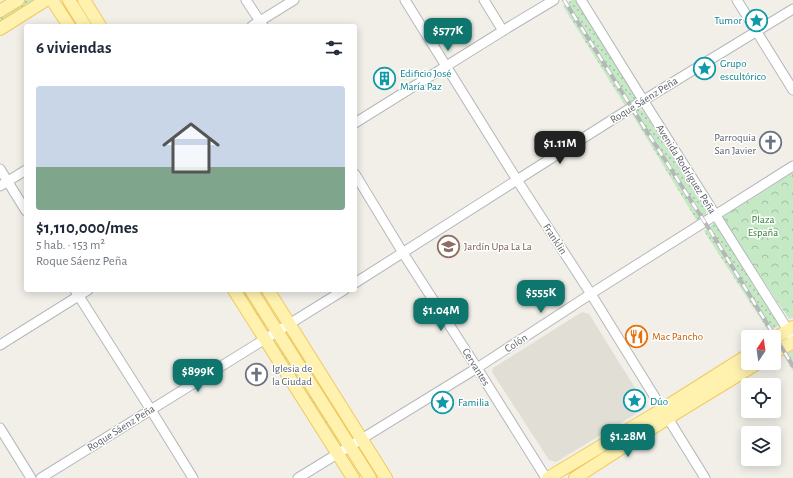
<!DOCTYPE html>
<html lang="es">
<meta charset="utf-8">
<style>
body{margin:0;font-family:"Alegreya Sans",sans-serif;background:#f2f2f3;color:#1f2937;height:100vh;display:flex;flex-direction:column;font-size:15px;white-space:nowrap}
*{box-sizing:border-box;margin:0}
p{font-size:13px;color:#747a83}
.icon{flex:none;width:22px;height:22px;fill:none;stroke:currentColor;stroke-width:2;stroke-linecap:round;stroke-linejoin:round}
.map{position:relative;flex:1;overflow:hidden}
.side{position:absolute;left:24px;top:24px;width:333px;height:268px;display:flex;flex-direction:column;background:#fff;border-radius:4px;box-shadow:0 2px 10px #0003}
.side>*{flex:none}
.needle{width:26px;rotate:13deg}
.tools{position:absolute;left:741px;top:330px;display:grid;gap:8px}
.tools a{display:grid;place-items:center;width:40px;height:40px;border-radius:4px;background:#fff;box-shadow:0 2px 10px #0003;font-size:20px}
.price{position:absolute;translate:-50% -34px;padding:0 9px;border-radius:8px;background:#0f766e;color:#fff;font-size:13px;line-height:26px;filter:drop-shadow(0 1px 2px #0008)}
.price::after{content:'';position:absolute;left:50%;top:24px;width:12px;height:9px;margin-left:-6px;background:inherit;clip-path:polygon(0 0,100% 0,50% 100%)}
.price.current{background:#222;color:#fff}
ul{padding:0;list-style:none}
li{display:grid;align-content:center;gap:8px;height:212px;padding:0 12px}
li+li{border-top:1px solid #e0e1e3}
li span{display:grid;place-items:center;height:124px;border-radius:4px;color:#555}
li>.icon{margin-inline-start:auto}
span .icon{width:72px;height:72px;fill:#fffc;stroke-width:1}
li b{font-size:17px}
h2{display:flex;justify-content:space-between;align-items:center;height:48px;padding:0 12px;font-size:17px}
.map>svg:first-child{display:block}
.education{fill:#e1ded6}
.grass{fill:url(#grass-dots)}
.park{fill:url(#park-crowns)}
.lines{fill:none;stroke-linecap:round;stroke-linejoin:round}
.minor-casing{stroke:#b5b8bc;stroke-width:11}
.major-casing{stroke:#f2c960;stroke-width:14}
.minor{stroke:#fff;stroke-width:9}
.major{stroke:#fff2af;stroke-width:12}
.rail-casing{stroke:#b6b7b8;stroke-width:4}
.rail{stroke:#fff;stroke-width:2.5;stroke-dasharray:8;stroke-linecap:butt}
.labels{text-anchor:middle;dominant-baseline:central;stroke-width:3;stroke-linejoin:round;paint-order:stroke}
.culture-label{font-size:11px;fill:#0d838f;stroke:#fff;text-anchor:start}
.street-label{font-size:11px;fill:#5f6368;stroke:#fff}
.worship-label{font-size:11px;fill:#5b616d;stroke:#fff;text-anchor:end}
.park-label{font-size:11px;fill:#348238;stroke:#fff}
.education-label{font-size:11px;fill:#785e54;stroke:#fff;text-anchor:start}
.food-label{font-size:11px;fill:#c56008;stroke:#fff;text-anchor:start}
</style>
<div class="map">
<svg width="793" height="478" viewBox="0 0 793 478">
<defs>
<pattern id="grass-dots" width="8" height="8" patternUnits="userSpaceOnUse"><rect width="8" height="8" fill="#c5e8c5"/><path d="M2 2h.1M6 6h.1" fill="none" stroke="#a3c0a4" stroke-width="1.8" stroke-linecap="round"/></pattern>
<pattern id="park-crowns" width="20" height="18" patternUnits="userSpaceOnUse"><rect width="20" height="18" fill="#c5e8c5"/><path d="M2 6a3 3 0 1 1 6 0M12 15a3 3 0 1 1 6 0" fill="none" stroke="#a3c0a4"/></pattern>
</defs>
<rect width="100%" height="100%" fill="#f1efe8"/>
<path class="education" d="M582 312 589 314 647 407 556 462 549 460 492 372 493 368Z"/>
<path class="grass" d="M25 0H38L0 25V17Z
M572 0H576L636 95V99L626 107 563 6Z
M639 109 643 111 706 211V215L697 221 632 114Z
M714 223H717L780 324 769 332 704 231Z
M239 290H245L267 325 264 327Z
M291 336 352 432 349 434 288 340V338Z
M278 343 339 440 337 441H335L276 346V344Z
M793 348V371L782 353Z"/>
<path class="park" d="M793 170V318L789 319 722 219V215Z"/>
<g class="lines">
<defs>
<path id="minor" d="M246 0 263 26
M405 0 517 180 591 294 705 478
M484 0 503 31
M581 0 638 92 793 338
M737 0 793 90
M252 26 294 0
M355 123 509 27 554 0
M0 169 26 211
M355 174 403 253 477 368 546 478
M0 186 26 170
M355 283 517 180 626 111 793 9
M75 290 151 410 193 478
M0 345 88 290
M0 428 31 478
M41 478 344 290
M298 478 477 368 600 288 793 166"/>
<path id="major" d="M52 0 69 26
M69 0 85 26
M84 0 100 26
M0 11 18 0
M0 29 46 0
M234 290 353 478
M251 290 370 478
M268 290 386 478
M774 339 793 327
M774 353 793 342
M548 478 653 415 748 355
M575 478 668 418 758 363"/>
</defs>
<use href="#minor" class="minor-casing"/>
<use href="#major" class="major-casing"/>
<use href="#minor" class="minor"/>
<use href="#major" class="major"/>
<defs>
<path id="rail" d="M564 0 632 108 711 232 793 366"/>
</defs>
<use href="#rail" class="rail-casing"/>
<use href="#rail" class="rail"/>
</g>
<defs>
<symbol id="sight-ring" viewBox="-11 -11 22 22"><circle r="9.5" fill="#fff" stroke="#0f9aa8" stroke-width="1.5"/><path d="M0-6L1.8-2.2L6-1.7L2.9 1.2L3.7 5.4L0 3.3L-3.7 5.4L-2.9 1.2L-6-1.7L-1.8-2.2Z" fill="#0f9aa8"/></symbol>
<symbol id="building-ring" viewBox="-11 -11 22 22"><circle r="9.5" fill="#fff" stroke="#0f9aa8" stroke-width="1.5"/><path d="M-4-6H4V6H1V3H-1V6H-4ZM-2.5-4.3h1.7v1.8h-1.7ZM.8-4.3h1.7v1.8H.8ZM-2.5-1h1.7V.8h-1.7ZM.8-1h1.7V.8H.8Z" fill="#0f9aa8"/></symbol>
<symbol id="church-ring" viewBox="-11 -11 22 22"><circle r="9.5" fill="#fff" stroke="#6b7280" stroke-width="1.5"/><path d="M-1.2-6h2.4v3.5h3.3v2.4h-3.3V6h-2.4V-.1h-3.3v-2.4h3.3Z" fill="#6b7280"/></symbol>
<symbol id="school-ring" viewBox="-11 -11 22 22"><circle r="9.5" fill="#fff" stroke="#8d6e63" stroke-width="1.5"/><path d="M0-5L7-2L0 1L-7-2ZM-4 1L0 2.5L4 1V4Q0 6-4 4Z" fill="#8d6e63"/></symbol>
<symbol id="restaurant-ring" viewBox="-11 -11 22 22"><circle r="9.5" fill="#fff" stroke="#e8710a" stroke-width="1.5"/><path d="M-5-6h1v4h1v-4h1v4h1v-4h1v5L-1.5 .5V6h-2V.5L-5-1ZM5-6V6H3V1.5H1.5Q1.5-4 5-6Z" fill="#e8710a"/></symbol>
</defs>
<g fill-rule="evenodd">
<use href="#sight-ring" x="744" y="8" width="25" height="25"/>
<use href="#sight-ring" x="692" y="56" width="25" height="25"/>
<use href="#building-ring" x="372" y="66" width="25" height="25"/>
<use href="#church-ring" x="758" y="130" width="25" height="25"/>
<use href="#school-ring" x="436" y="234" width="25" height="25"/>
<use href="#restaurant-ring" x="624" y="324" width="25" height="25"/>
<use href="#church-ring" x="244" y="362" width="25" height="25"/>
<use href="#sight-ring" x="622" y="388" width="25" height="25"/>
<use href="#sight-ring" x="430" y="390" width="25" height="25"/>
</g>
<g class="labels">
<g class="culture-label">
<text x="742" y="20" text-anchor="end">Tumor</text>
<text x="720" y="63">Grupo<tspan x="720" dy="13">escultórico</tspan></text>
<text x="400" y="73">Edificio José<tspan x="400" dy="13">María Paz</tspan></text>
<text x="650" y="401">Dúo</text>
<text x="458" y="402">Familia</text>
</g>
<g class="street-label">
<text transform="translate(644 100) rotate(-32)">Roque Sáenz Peña</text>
<text transform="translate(686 169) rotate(58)">Avenida Rodríguez Peña</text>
<text transform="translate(555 239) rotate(57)">Franklin</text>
<text transform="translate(516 343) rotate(-33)">Colón</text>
<text transform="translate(476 367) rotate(58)">Cervantes</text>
<text transform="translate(121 428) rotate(-32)">Roque Sáenz Peña</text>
</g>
<g class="worship-label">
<text x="756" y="137">Parroquia<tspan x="756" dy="13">San Javier</tspan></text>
<text x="272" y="368" text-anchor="start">Iglesia de<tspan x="272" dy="13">la Ciudad</tspan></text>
</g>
<g class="park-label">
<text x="763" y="219">Plaza<tspan x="763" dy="13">España</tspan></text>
</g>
<g class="education-label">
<text x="464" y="246">Jardín Upa La La</text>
</g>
<g class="food-label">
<text x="652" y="336">Mac Pancho</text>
</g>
</g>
</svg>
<div class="tools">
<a><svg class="needle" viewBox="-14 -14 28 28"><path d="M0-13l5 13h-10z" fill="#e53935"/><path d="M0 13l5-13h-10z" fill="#747a83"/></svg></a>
<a><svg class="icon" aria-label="locate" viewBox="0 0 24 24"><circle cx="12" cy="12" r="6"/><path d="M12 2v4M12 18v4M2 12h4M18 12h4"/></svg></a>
<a><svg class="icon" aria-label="layers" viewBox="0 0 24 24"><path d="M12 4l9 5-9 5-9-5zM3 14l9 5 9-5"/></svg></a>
</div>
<b class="price" style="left:448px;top:52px">$577K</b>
<b class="price current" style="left:560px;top:165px">$1.11M</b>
<b class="price" style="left:541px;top:314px">$555K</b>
<b class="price" style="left:441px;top:332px">$1.04M</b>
<b class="price" style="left:198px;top:393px">$899K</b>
<b class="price" style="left:628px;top:458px">$1.28M</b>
<section class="side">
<h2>6 viviendas<svg class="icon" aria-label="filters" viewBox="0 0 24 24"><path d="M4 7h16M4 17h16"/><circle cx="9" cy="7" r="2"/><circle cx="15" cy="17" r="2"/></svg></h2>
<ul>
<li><span style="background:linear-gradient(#c9d6e8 65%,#7fa58c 0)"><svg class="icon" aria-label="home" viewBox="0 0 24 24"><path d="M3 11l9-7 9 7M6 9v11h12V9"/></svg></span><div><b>$1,110,000/mes</b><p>5 hab. · 153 m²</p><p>Roque Sáenz Peña</p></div></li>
</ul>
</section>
</div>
